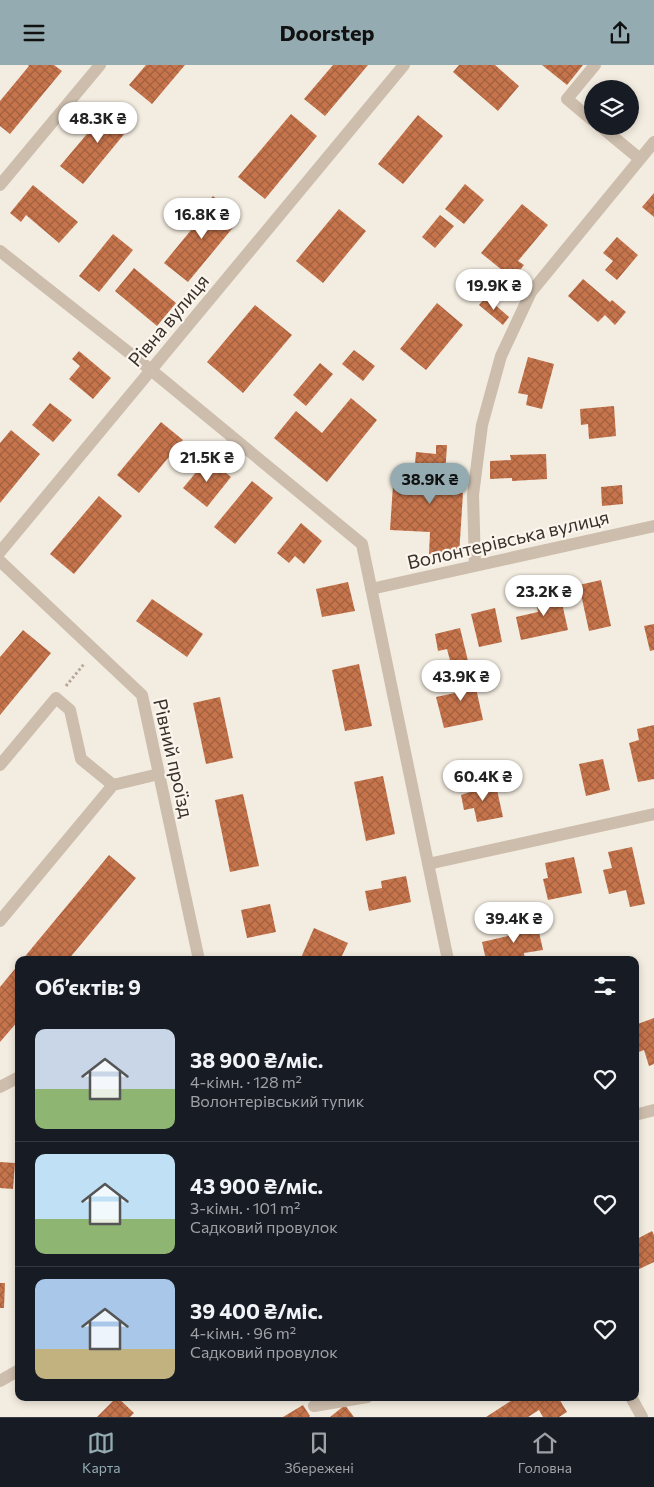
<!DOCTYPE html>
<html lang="uk">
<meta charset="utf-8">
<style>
body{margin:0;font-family:Commissioner,sans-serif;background:#242831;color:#f1f3f6;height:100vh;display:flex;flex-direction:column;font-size:19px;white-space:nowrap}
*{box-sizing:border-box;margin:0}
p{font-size:16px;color:#9ea1a6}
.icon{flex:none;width:28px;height:28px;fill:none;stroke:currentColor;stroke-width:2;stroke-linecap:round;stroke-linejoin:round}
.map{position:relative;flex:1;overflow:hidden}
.drawer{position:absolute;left:15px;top:891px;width:624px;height:445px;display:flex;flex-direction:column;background:#171b24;border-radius:10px;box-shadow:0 2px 8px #0003}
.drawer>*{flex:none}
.fabs{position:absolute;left:584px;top:15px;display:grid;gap:10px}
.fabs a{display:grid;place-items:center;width:55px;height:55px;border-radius:50%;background:#171b24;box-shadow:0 2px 8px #0003;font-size:25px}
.price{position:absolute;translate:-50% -42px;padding:0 11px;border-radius:18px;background:#fff;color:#222;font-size:16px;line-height:32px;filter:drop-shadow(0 1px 2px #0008)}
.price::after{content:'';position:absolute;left:50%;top:30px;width:15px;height:11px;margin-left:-8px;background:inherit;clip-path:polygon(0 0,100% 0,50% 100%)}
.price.current{background:#93abb1;color:#111}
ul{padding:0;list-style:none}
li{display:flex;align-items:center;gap:15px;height:125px;padding:0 20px}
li+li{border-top:1px solid #363941}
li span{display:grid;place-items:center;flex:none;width:140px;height:100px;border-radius:10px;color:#555}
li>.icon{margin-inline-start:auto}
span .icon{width:60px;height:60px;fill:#fffc;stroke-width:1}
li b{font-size:21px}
h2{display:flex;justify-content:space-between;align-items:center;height:60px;padding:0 20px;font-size:21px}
header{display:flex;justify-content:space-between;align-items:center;height:65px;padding:0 20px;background:#93abb1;color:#111;font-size:22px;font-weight:700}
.menu{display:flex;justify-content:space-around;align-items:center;height:70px;border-top:1px solid #363941;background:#171b24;font-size:14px;color:#9ea1a6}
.menu a{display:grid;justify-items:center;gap:2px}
.menu .current{color:#93abb1}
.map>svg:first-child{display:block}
.building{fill:url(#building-cross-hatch)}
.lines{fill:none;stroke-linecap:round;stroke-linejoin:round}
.path{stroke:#b8a796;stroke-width:3;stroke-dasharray:2.5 2.5;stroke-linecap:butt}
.minor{stroke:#ccbdac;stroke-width:12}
.labels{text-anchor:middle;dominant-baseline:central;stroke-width:4.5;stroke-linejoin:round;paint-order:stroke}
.street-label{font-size:19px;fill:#3a312b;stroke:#faf5ed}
</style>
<header><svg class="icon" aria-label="menu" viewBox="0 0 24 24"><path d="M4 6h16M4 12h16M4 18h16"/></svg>Doorstep<svg class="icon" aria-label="share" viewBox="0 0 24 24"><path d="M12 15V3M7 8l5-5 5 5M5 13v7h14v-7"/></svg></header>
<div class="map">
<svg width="654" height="1352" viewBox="0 0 654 1352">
<defs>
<pattern id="building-cross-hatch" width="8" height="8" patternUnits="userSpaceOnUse" patternTransform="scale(1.25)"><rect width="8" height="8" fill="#c6744c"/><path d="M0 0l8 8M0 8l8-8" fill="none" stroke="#a2603f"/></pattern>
</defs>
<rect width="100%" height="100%" fill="#f3ece0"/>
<path class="building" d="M28 0H54L62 6 10 69 0 61V36L29 1Z
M146 0H185L152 39 129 20Z
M333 0H368L325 51 304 34Z
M459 0H495L519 21 498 46 453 7Z
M542 0H583L567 20Z
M113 38 135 56 83 119 60 101Z
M291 49 317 71 265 134 238 112Z
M418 50 443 71 403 119 378 99Z
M465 119 484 135 464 159 445 144Z
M33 120 78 157 59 178 26 150 21 157 10 148Z
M654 128V152L642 142Z
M213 131 240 154 188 217 164 198 205 148 202 145Z
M522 139 548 160 518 196 524 200 513 214 481 188Z
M339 144 366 166 323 218 296 196Z
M440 150 454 161 435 183 422 172Z
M113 169 133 185 99 227 79 211Z
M617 172 638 190 617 215 605 205 613 196 603 188Z
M134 203 176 238 157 261 115 226Z
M583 214 610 237 612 235 626 247 615 260 605 250 598 257 568 231Z
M486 232 509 252 503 260 479 240Z
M437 238 463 260 426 305 400 284Z
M255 240 292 270 243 328 207 297Z
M354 285 375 301 363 316 342 299Z
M79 286 111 313 93 334 69 314 80 301 72 294Z
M528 292 554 299 542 344 526 340 528 330 518 328Z
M320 298 333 309 306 341 293 330Z
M351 333 377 355 327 417 274 373 296 346 322 368Z
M50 338 72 355 53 377 32 360Z
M614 341 616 371 589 374 588 359 581 360 580 344Z
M161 357 183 375 139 428 117 410Z
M11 365 40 389 0 438V378Z
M436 380H447L444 426 463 428 459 490 429 489 430 467 390 465 393 420 413 422 416 387 436 389Z
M546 389 547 414 512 416V413L490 414V396L511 395 510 390Z
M208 393 231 412 207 442 183 423Z
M252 416 273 433 235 479 214 462Z
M622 420 623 439 602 441 601 422Z
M99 431 122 451 74 509 50 489Z
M301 458 322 476 304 499 295 491 289 498 277 488Z
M601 515 611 561 589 566 579 520Z
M348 517 355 546 322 552 316 524Z
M559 525 568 565 521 575 516 552 538 547 535 531Z
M152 534 203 569 187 592 136 556Z
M495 543 502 577 479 582 471 549Z
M654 559V585L650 586 644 561Z
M460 563 468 596 451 599 447 584 438 586 435 569Z
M23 565 51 588 0 650V592Z
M359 599 372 661 345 666 332 605Z
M472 605 483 655 444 663 436 632 455 628 451 610Z
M220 632 233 693 206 699 193 638Z
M654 660V714L638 717 629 678 639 675 637 664Z
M603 694 610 725 586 731 579 699Z
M383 711 395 769 366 776 354 717Z
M495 716 503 752 477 757 474 743 464 745 461 730 470 727 469 722Z
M243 729 259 801 230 807 215 735Z
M632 782 645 839 630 842 626 825 609 829 603 805 612 803 608 787Z
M109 790 136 813 68 895H22Z
M574 792 582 828 548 835 543 814 548 813 545 798Z
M406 811 411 837 369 846 365 826 382 823 381 816Z
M270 839 276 867 247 873 241 845Z
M537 858 543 885 524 888 525 895H504L503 893 486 895 482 877 508 871 507 865Z
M314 863 348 878 340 895H300Z
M19 899V955L0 977V922Z
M654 953V999L649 1001 644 985 636 988 635 960Z
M0 1097 15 1098 13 1124 0 1123Z
M652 1166 654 1170V1197L635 1206V1175Z
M0 1218H5L4 1243H0Z
M117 1332 134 1348 130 1352H97Z
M517 1332H558L567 1347 559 1352H543L539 1345 528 1352H486Z
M303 1340 310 1351 309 1352H283Z
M345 1340 354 1352H330Z"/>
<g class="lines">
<path class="path" d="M66 621 84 599"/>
<path class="minor" d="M592 55 567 34 595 0
M600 61 640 94
M0 120 100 0
M0 186 151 305 362 479 448 895
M0 487 404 0
M0 496 142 630 199 895
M475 501 473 430 482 360 501 291 531 227 654 77
M371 524 654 461
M0 700 56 633 70 645 81 694 113 720
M428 799 654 749
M0 856 113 720 159 709
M0 1022 19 1012
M635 1050 654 1045
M0 1316 19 1305
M631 1332 642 1352
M314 1341 367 1332"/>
</g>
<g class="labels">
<g class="street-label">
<text transform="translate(168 255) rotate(-50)">Рівна вулиця</text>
<text transform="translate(508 474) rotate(-13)">Волонтерівська вулиця</text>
<text transform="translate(174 693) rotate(77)">Рівний проїзд</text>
</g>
</g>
</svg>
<div class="fabs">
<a><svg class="icon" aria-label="layers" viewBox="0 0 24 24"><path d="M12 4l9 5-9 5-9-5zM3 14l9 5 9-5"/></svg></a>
</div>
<b class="price" style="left:98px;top:79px">48.3K ₴</b>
<b class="price" style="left:202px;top:175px">16.8K ₴</b>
<b class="price" style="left:494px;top:246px">19.9K ₴</b>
<b class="price" style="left:207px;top:418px">21.5K ₴</b>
<b class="price current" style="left:430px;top:440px">38.9K ₴</b>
<b class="price" style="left:544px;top:552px">23.2K ₴</b>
<b class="price" style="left:461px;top:637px">43.9K ₴</b>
<b class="price" style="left:483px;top:737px">60.4K ₴</b>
<b class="price" style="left:514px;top:879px">39.4K ₴</b>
<section class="drawer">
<h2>Об’єктів: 9<svg class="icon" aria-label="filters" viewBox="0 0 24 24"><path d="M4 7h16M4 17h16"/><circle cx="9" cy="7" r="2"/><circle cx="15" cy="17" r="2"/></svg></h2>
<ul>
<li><span style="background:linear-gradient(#c9d6e8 60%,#8fb573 0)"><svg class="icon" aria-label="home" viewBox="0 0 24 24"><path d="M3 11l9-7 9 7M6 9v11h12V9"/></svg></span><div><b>38 900 ₴/міс.</b><p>4-кімн. · 128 m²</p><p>Волонтерівський тупик</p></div><svg class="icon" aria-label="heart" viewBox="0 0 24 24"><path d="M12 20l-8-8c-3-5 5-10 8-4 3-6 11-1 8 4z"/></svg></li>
<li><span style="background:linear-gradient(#bfe0f5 65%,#8fb573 0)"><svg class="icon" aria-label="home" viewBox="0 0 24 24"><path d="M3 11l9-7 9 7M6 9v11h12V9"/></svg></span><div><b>43 900 ₴/міс.</b><p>3-кімн. · 101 m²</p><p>Садковий провулок</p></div><svg class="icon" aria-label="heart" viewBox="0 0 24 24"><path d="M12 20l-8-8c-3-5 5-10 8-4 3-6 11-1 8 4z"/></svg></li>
<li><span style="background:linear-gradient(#a9c7e8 70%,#c2b280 0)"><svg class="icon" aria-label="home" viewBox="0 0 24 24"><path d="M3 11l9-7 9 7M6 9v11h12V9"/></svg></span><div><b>39 400 ₴/міс.</b><p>4-кімн. · 96 m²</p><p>Садковий провулок</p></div><svg class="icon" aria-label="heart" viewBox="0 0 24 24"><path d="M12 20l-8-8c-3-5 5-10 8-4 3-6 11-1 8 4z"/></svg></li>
</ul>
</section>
</div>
<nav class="menu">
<a class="current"><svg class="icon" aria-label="map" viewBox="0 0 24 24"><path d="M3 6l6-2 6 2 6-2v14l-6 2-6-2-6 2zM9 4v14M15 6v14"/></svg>Карта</a>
<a><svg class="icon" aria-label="saved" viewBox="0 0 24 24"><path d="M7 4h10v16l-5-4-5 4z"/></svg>Збережені</a>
<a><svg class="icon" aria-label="home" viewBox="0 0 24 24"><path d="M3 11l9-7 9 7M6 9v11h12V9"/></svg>Головна</a>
</nav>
